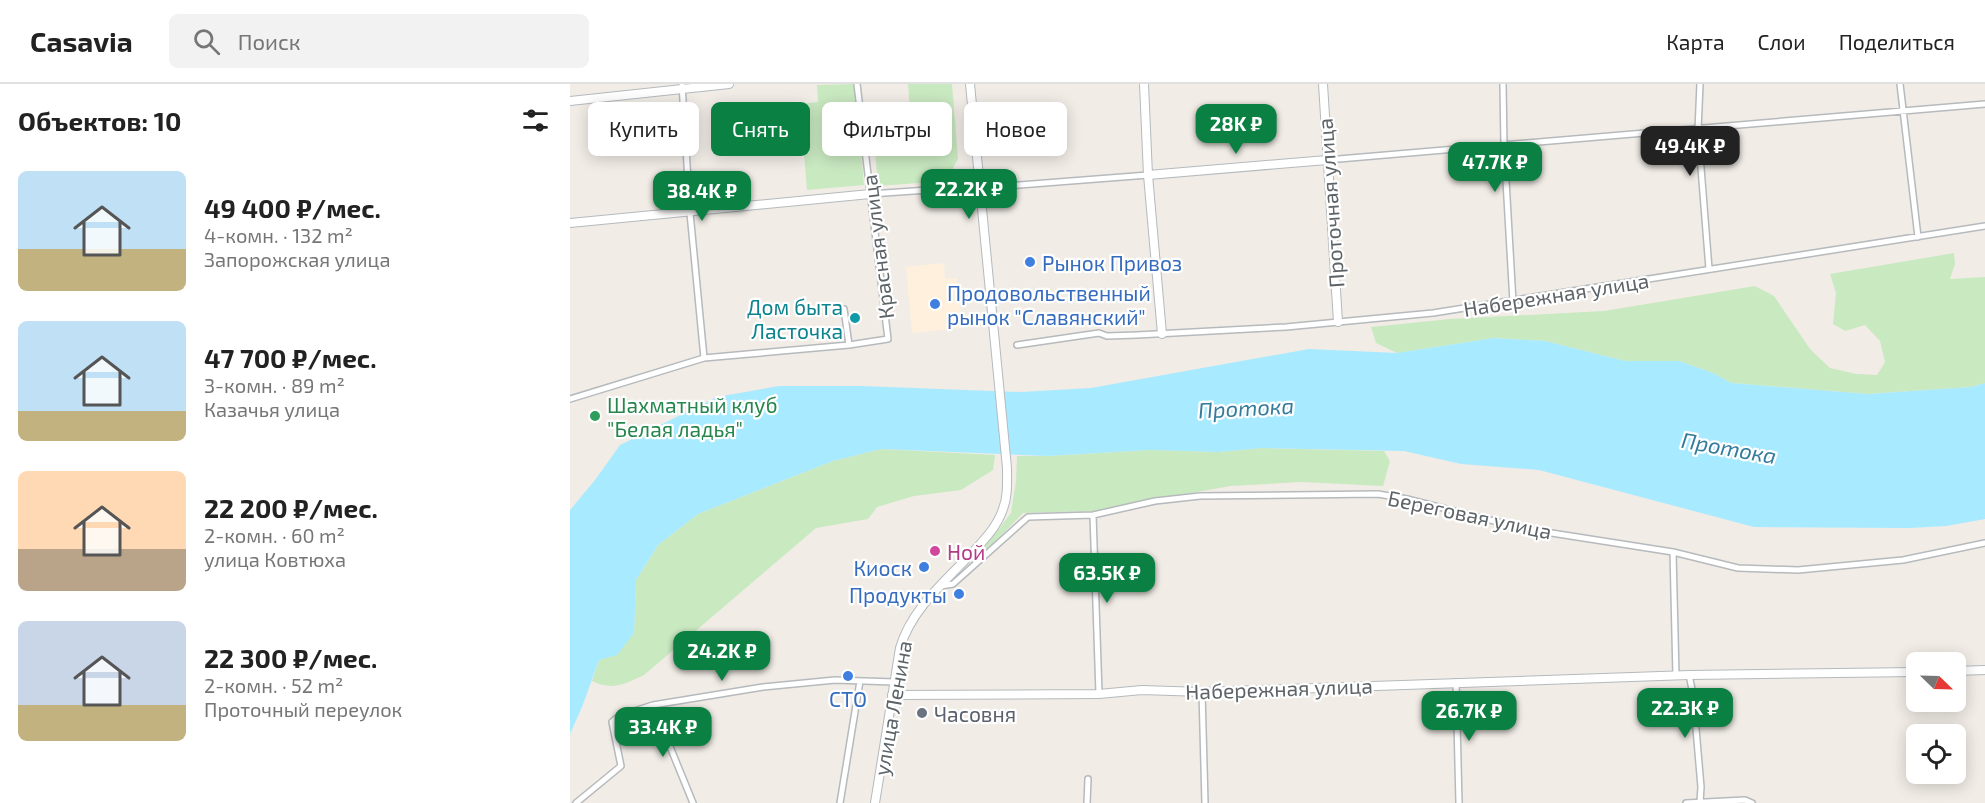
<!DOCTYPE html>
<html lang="ru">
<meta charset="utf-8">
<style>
body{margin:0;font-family:"Exo 2",sans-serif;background:#f2f2f2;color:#222;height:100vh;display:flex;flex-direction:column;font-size:22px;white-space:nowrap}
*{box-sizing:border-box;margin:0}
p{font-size:20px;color:#767676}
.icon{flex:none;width:33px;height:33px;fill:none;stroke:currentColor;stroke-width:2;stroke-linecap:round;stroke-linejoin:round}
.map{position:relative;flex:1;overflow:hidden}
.sheet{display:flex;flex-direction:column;background:#fff;width:570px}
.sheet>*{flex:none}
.guide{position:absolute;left:18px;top:18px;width:570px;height:54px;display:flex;gap:12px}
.needle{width:39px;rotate:113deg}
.fabs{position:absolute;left:1336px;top:568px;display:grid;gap:12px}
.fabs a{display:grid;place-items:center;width:60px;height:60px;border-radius:9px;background:#fff;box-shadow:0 3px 15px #0003;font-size:30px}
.price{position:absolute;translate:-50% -51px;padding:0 14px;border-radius:12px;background:#0b8043;color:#fff;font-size:20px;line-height:39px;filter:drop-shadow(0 2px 3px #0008)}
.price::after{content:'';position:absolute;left:50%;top:36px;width:18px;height:14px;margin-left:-9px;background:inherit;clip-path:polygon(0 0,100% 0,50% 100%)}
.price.on{background:#222;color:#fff}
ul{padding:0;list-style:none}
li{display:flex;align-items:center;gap:18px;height:150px;padding:0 18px}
li span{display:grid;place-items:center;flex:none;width:168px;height:120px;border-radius:9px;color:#555}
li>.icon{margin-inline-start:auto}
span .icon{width:72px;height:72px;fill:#fffc;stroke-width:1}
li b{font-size:26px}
h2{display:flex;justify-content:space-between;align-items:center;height:72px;padding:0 18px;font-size:26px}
.chip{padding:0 21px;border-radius:9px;background:#fff;box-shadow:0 3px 15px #0003;font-size:21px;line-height:54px}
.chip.on{background:#0b8043;color:#fff}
header{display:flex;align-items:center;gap:36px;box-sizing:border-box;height:84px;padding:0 30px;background:#fff;border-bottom:2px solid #e0e0e0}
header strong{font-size:28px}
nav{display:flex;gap:33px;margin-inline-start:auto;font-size:21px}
.search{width:420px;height:54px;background:#f2f2f2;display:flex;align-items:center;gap:15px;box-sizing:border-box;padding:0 21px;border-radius:9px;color:#767676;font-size:22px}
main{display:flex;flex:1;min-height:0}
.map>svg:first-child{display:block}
.commercial{fill:#fff0dd}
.green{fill:#c9e9c1}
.water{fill:#a8eaff}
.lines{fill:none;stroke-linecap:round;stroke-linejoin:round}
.street-casing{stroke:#b6babd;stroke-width:8}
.secondary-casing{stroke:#b4babe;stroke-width:10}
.street{stroke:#fff;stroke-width:5}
.secondary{stroke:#fff;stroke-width:8}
.shop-dot{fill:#3f7fe0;stroke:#fff;stroke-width:2}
.culture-dot{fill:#0f9aa8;stroke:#fff;stroke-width:2}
.leisure-dot{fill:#2e9e5b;stroke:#fff;stroke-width:2}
.hotel-dot{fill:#d1479c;stroke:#fff;stroke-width:2}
.worship-dot{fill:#6b7280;stroke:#fff;stroke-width:2}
.labels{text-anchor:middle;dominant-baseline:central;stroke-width:4.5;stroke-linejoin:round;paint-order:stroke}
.street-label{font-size:21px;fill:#5d6467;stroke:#fff}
.shop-label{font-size:21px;fill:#366cbe;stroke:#fff;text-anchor:start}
.culture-label{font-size:21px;fill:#0d838f;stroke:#fff;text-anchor:end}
.leisure-label{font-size:21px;fill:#27864d;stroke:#fff;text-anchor:start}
.hotel-label{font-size:21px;fill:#b23c85;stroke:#fff;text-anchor:start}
.worship-label{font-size:21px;fill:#5b616d;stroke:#fff;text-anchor:start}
.water-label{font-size:22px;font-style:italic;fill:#357c9c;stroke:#fff}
</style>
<header>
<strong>Casavia</strong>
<div class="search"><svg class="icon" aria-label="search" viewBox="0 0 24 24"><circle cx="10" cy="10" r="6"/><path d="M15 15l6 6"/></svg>Поиск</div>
<nav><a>Карта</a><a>Слои</a><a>Поделиться</a></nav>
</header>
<main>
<section class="sheet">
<h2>Объектов: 10<svg class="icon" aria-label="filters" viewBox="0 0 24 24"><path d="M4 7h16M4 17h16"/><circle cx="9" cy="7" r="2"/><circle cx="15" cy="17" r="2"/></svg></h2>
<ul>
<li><span style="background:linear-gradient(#bfe0f5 65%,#c2b280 0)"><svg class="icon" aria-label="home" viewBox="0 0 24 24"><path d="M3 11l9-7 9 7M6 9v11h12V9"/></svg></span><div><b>49 400 ₽/мес.</b><p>4-комн. · 132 m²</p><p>Запорожская улица</p></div></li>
<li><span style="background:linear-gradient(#bfe0f5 75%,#c2b280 0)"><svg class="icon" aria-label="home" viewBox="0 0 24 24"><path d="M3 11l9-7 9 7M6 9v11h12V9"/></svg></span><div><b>47 700 ₽/мес.</b><p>3-комн. · 89 m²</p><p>Казачья улица</p></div></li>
<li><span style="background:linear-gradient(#ffd9b3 65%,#b9a48a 0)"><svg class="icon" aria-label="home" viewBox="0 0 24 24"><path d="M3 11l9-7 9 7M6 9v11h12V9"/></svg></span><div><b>22 200 ₽/мес.</b><p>2-комн. · 60 m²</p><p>улица Ковтюха</p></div></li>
<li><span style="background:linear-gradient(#c9d6e8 70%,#c2b280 0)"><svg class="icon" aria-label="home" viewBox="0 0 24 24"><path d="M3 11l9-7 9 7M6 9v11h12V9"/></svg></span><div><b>22 300 ₽/мес.</b><p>2-комн. · 52 m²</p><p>Проточный переулок</p></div></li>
</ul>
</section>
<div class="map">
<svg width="1415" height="719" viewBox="0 0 1415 719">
<rect width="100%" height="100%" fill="#f1ece6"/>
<path class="commercial" d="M374 179 375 195 387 194 392 244 342 249 336 183Z"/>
<path class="green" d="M285 0 294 101 237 106 230 20 248 18 247 1Z
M338 0H382L388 75 376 97 308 102 303 43 341 40Z
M1384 169 1385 180 1380 195 1415 193V299L1401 303 1298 310 1161 299 1143 289 1109 277H1055L975 257 924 254 827 269 806 259 801 243 880 235 1034 227 1185 202 1204 212 1240 265 1260 284 1286 290 1307 291 1315 278 1310 257 1295 241 1275 247 1263 240 1266 209 1260 190Z
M692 364 814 367 820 377 813 402 732 398 660 402 523 427 453 429 414 469 411 468 441 429 446 397 447 372H477L580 366 648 368Z
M311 365 425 371 423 386 391 406 344 412 307 423 298 435 246 444 74 591C55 600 42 607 22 597L29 576 64 549 66 496 88 461 128 430 263 377Z"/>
<path class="water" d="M924 254 975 257 1055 277H1109L1143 289 1161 299 1298 310 1401 303 1415 299V435L1376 442 1340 444 1184 443 969 386 891 380 834 367 692 364 648 368 580 366 477 372 311 365 263 377 128 430 88 461 66 496 64 549 47 571 29 576 12 623 0 650V426L25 396 50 361 147 313 209 302H291L451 308 521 304 739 265 827 269Z"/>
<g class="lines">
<defs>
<path id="street" d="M112 0 120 129 134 274
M933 0 934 62 943 218
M1130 0 1128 46 1139 185
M1330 0 1348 153
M757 76 1415 20
M425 103 578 91
M300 110 387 104 399 107
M274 225 279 261 318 255 287 0
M447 261 529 249 537 252 567 251 716 243 863 229 1415 142
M0 315 134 274 279 261
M523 431 529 610
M1103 468 1106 592
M371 502 383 500 458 433 523 431 585 417 630 412 808 410 837 415 956 445 1103 468 1168 484 1228 486 1333 476 1415 459
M1119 591 1123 610 1131 703 1130 718
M886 598 889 719
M632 608 635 719
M83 621 123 719
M6 719 51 682 42 638 49 632 83 621 193 603 265 596 324 598
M270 719 290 597
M517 719 518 695
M1116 719 1175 716 1182 719"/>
<path id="secondary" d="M574 0 578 91 592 250
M753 0 768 238
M0 17 159 0
M578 91 757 76
M0 139 300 110
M1386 587 1415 586
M322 611 529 610 572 606 632 608 1119 591 1347 588
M305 719 330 564C341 526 374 498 401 470 414 456 427 443 433 425 438 412 437 398 437 384L400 0"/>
</defs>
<use href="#street" class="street-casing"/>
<use href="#secondary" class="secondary-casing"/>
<use href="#street" class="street"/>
<use href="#secondary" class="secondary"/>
</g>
<g class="shop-dot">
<circle cx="460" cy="178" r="6"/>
<circle cx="365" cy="220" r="6"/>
<circle cx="354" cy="483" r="6"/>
<circle cx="389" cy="510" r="6"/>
<circle cx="278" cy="592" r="6"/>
</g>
<circle class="culture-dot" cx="285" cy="234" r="6"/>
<circle class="leisure-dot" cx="25" cy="332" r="6"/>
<circle class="hotel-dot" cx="365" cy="467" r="6"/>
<circle class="worship-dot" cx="352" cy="629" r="6"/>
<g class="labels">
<g class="street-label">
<text transform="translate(760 119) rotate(-94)">Проточная улица</text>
<text transform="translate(307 163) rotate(-97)">Красная улица</text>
<text transform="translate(986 210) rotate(-9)">Набережная улица</text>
<text transform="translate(900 430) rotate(12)">Береговая улица</text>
<text transform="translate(709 604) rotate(-2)">Набережная улица</text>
<text transform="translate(322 624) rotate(-80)">улица Ленина</text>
</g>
<g class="shop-label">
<text x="472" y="178">Рынок Привоз</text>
<text x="377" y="208">Продовольственный<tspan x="377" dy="24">рынок "Славянский"</tspan></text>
<text x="342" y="483" text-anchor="end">Киоск</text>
<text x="377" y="510" text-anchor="end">Продукты</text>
<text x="278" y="614" text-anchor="middle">СТО</text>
</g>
<g class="culture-label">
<text x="273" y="222">Дом быта<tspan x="273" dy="24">Ласточка</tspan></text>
</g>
<g class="leisure-label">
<text x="37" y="320">Шахматный клуб<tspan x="37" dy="24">"Белая ладья"</tspan></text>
</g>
<g class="hotel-label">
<text x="377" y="467">Ной</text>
</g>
<g class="worship-label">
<text x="364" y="629">Часовня</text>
</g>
<g class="water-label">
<text transform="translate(676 323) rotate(-3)">Протока</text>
<text transform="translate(1159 363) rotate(10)">Протока</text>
</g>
</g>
</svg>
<div class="fabs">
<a><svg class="needle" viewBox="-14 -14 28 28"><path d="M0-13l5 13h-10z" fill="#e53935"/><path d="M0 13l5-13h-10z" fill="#767676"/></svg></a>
<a><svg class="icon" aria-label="locate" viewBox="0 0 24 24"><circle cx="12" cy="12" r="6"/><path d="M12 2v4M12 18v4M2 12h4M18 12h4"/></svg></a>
</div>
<b class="price" style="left:666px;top:71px">28K ₽</b>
<b class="price on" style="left:1120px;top:93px">49.4K ₽</b>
<b class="price" style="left:925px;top:109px">47.7K ₽</b>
<b class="price" style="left:399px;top:136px">22.2K ₽</b>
<b class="price" style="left:132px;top:138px">38.4K ₽</b>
<b class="price" style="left:537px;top:520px">63.5K ₽</b>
<b class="price" style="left:152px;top:598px">24.2K ₽</b>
<b class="price" style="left:1115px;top:655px">22.3K ₽</b>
<b class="price" style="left:899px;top:658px">26.7K ₽</b>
<b class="price" style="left:93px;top:674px">33.4K ₽</b>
<div class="guide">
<a class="chip">Купить</a>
<a class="chip on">Снять</a>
<a class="chip">Фильтры</a>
<a class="chip">Новое</a>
</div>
</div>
</main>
